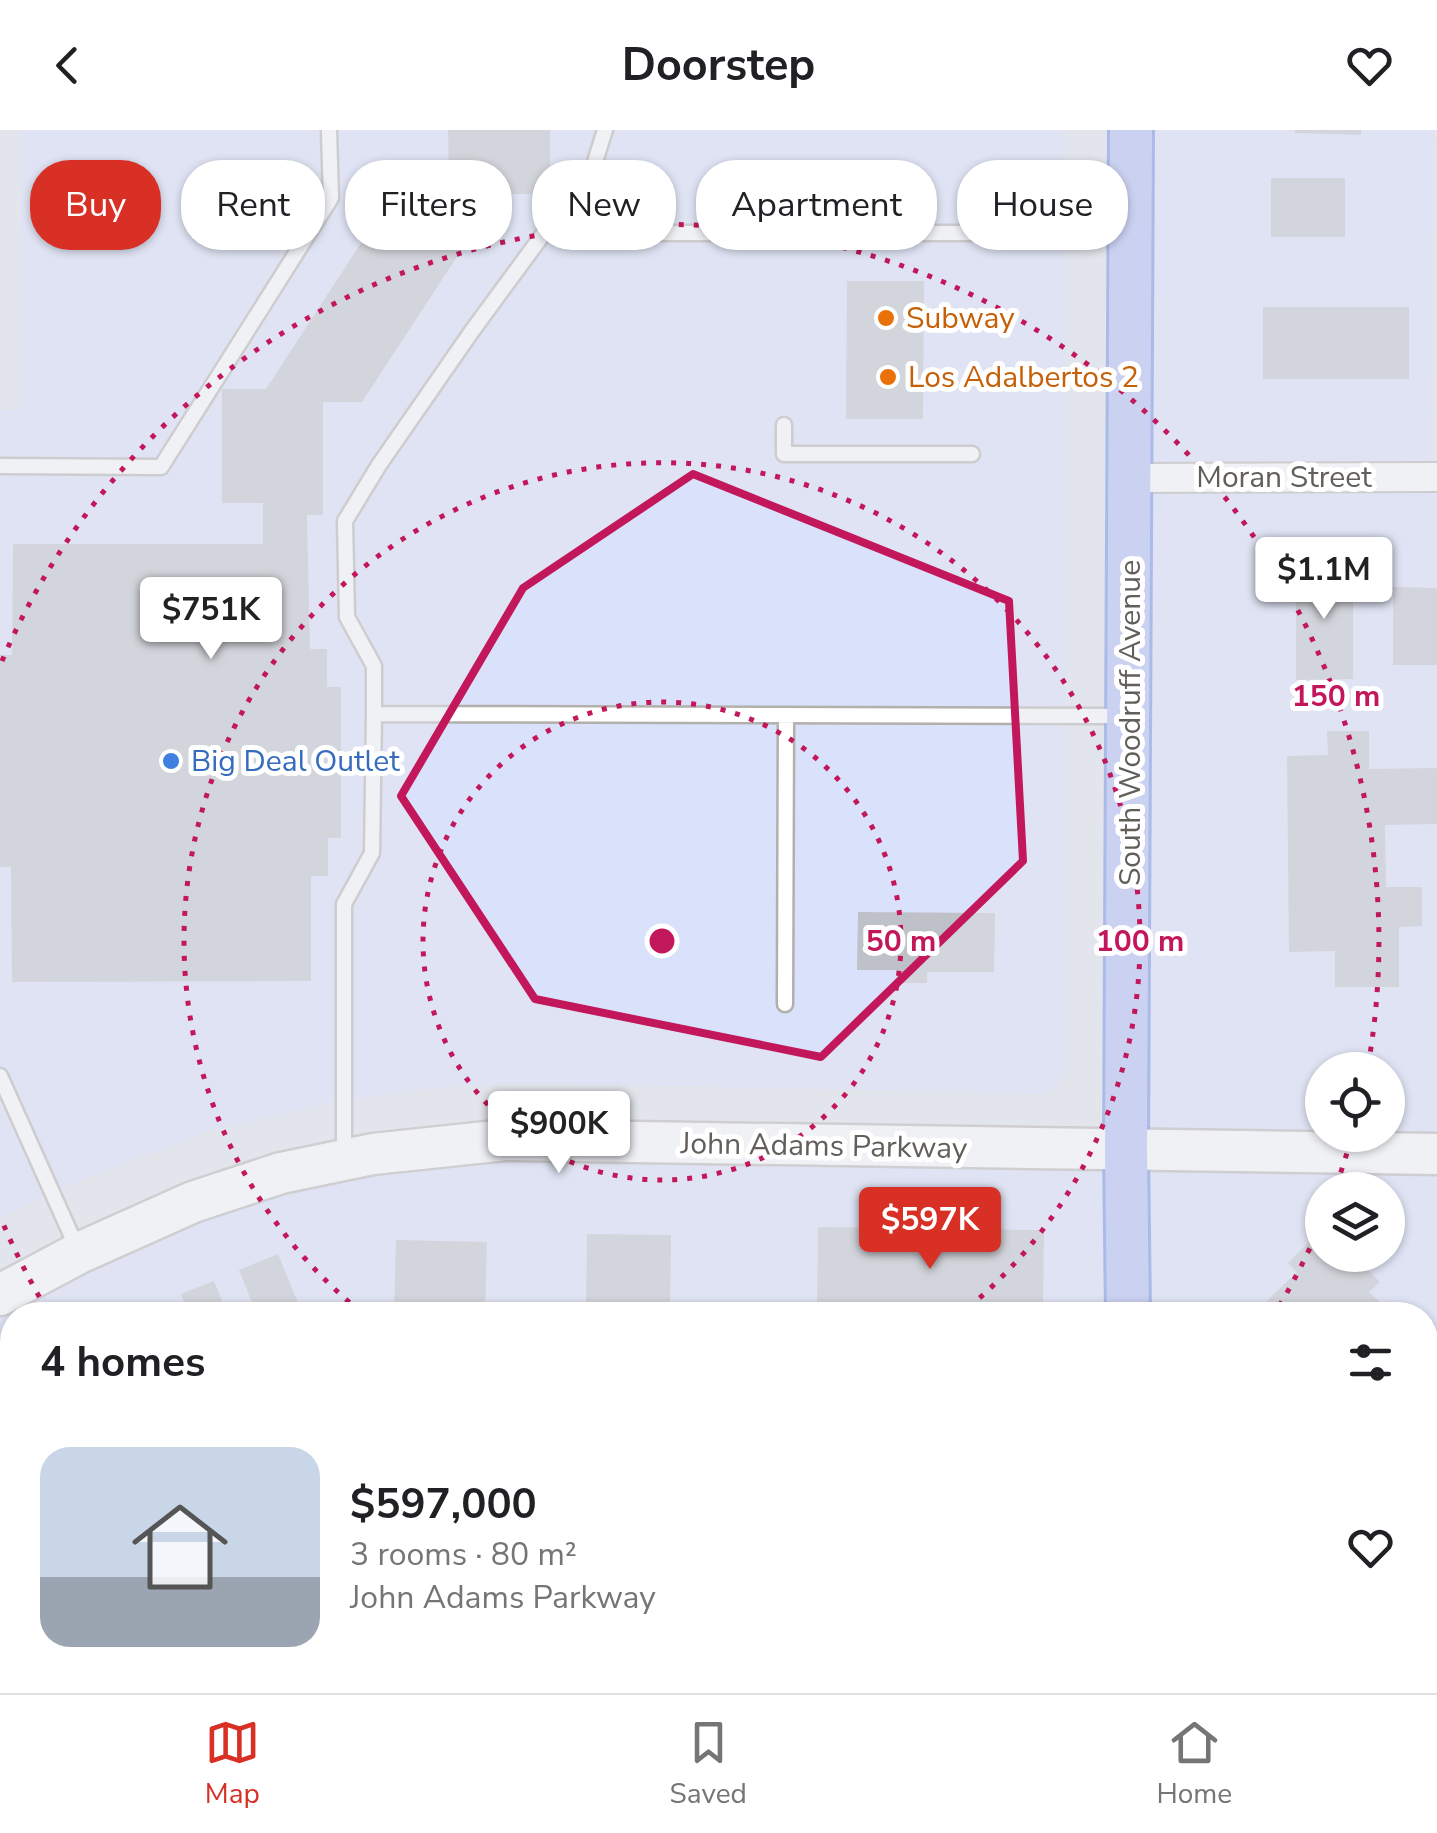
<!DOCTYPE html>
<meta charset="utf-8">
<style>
body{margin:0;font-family:"Nunito Sans",sans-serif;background:#f2f2f2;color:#202124;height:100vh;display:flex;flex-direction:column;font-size:38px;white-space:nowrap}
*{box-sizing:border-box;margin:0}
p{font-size:32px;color:#757577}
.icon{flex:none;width:55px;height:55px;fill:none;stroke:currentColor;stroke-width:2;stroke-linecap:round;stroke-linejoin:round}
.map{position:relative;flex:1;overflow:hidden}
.sheet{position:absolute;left:0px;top:1172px;width:1438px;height:392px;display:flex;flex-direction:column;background:#fff;border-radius:40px 40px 0 0;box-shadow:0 2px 8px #0004}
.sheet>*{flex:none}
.guide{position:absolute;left:30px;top:30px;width:1378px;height:90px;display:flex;gap:20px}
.buttons{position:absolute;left:1305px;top:922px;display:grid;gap:20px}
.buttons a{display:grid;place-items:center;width:100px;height:100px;border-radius:50%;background:#fff;box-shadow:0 2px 8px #0004;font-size:50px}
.price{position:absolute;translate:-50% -85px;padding:0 22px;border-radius:10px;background:#fff;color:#222;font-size:32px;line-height:65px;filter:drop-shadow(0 2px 5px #0008)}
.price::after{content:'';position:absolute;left:50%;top:60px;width:30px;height:22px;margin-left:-15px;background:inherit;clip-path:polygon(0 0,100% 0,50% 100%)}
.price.on{background:#d93025;color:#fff}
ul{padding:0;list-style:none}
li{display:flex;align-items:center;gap:30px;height:250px;padding:0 40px}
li+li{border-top:2px solid #e0e0e0}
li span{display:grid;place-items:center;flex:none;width:280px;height:200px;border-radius:30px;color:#555}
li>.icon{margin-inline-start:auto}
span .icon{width:120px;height:120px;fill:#fffc;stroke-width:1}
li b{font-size:42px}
h2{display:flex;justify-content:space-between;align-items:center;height:120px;padding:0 40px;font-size:42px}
.pill{padding:0 35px;border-radius:40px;background:#fff;box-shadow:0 2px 8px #0004;font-size:35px;line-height:90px}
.pill.on{background:#d93025;color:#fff}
header{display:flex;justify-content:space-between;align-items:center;height:130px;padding:0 40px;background:#fff;font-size:45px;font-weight:700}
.tabs{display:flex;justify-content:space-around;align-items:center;height:140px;border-top:2px solid #e0e0e0;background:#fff;font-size:28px;color:#757577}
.tabs a{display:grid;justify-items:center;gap:5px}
.tabs .on{color:#d93025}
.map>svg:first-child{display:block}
.commercial{fill:#dae1fa;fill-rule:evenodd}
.building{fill:#bfc1c8}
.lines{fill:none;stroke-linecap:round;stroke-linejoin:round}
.lane-casing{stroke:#b2b0ac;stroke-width:19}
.street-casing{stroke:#b2b0ac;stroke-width:32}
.secondary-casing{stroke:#b5b2ad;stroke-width:45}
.primary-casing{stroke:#6587e3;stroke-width:48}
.lane{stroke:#fff;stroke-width:14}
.street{stroke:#fff;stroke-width:28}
.secondary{stroke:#fff;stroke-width:40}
.primary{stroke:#adb8f7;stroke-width:42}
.marked{fill:none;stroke:#c2185b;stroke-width:8;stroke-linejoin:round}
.ring{fill:none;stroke:#c2185b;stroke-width:5;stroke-dasharray:5 10}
.food-dot{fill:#e8710a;stroke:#fff;stroke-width:4}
.shop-dot{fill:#3f7fe0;stroke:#fff;stroke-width:4}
.labels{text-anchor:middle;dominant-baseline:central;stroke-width:10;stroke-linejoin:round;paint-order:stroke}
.food-label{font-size:30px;fill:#c56008;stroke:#fff;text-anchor:start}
.street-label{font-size:30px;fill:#625f5b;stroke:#fff}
.shop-label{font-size:30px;fill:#366cbe;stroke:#fff;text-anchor:start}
.centre{fill:#c2185b;stroke:#fff;stroke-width:5}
.ring-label{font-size:30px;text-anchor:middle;font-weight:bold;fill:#c2185b;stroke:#fff;stroke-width:10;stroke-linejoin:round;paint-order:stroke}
</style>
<header><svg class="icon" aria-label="back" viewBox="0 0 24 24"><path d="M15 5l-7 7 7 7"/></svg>Doorstep<svg class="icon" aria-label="heart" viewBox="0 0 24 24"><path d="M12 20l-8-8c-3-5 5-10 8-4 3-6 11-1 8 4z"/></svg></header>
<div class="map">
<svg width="1437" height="1563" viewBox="0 0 1437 1563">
<rect width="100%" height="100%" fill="#e3e5ec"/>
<path class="commercial" d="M21 0H1065L1066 942 1058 955 1047 964 630 955 496 954 434 958 323 975 210 1001 76 1052 0 1088V280L21 279Z
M1131 0H1435L1430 346 1437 347V1563H662V1552H1425V1185H12V1552L206 1553 205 1563H0V1165L344 1030 1125 1019ZM1322 940H1388V1005H1322ZM1322 1060H1388V1125H1322Z"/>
<path class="building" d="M448 0H550V64H498L362 272H323V385H307L310 519H327V557H341V708H328V746H311V851L12 852 11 737H0V525H12L13 414H263V373H222V259H266L402 50 449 49Z
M1295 0H1361V5L1295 3Z
M1271 48H1345V107H1271Z
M847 151H924L923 289H846Z
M1263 177H1409V249H1263Z
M1296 435H1353V549L1296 550Z
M1393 457 1437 458V535H1393Z
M1327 601H1369V639L1437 638V694L1385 695 1386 757H1422V796L1399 797V857H1335V821L1289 822 1287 626 1328 625Z
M858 782 995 783 994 842H927V853H897V840H857Z
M818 1097 1044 1100 1043 1185H817Z
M587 1104 671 1105 670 1185H586Z
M1315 1106 1322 1114V1125L1336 1128 1340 1125H1353L1380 1152 1369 1162 1380 1172 1367 1185H1252L1297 1142 1288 1133Z
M396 1110 487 1112 485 1185H394Z
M278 1124 303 1185H257L239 1140Z
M214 1151 228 1185H190L181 1164Z
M7 1383 12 1394V1470L0 1476V1386Z
M1425 1412H1437V1563H1386L1385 1552H1425Z
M520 1552H591L592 1563H521Z
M803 1552H1030V1563H803Z"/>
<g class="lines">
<defs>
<path id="lane" d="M545 103H1124
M784 295V324H972
M0 336 161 337 331 68 329 0
M374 584 1124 586
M785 874 786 585
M0 946 77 1118
M344 1025V774L372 723 374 584V536L347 487 345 391 379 335 472 201 594 35 605 0
M0 1514H12"/>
<path id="street" d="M1131 348 1437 347"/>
<path id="secondary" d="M0 1165 79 1123 193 1072 281 1043 373 1024 505 1010 1437 1024"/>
<path id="primary" d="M1128 1185 1126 1019 1131 0
M1131 1552V1563"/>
</defs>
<use href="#lane" class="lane-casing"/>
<use href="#street" class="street-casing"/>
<use href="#secondary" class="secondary-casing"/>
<use href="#primary" class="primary-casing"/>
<use href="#lane" class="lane"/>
<use href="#street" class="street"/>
<use href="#secondary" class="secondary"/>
<use href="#primary" class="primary"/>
</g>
<path d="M0 0H1437V1563H0ZM693 344 1009 471 1023 731 821 927 535 869 401 666 523 458Z" fill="#e3e5ec" fill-opacity=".55" fill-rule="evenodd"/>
<path class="marked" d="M693 344 1009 471 1023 731 821 927 535 869 401 666 523 458Z"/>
<g class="ring">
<circle cx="662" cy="811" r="239"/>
<path d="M361 1182A478 478 0 1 1 963 1182"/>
<path d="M1351 1009A717 717 0 0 1 1336 1056M1322 1091A717 717 0 0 1 1277 1180M47 1180A717 717 0 0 1 2 1091M2 531A717 717 0 0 1 1368 936"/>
</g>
<g class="food-dot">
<circle cx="886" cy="188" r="10"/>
<circle cx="888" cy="247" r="10"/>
</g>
<circle class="shop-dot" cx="171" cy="631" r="10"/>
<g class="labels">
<g class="food-label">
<text x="906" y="188">Subway</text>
<text x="908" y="247">Los Adalbertos 2</text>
</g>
<g class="street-label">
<text x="1284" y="347">Moran Street</text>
<text transform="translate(1130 593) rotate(-90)">South Woodruff Avenue</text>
<text transform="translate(824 1016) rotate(1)">John Adams Parkway</text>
</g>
<g class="shop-label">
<text x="191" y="631">Big Deal Outlet</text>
</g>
</g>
<circle cx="662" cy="811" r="15" class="centre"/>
<g class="ring-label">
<text x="1336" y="576">150 m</text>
<text x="901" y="821">50 m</text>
<text x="1140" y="821">100 m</text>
</g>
</svg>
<div class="buttons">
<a><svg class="icon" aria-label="locate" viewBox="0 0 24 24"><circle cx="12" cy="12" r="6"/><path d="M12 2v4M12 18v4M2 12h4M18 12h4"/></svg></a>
<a><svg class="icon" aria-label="layers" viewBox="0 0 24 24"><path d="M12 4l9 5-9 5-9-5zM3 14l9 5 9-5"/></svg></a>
</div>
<b class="price" style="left:1324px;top:492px">$1.1M</b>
<b class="price" style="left:211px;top:532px">$751K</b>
<b class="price" style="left:559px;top:1046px">$900K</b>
<b class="price on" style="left:930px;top:1142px">$597K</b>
<div class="guide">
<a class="pill on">Buy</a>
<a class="pill">Rent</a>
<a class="pill">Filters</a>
<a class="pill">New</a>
<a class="pill">Apartment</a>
<a class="pill">House</a>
</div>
<section class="sheet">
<h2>4 homes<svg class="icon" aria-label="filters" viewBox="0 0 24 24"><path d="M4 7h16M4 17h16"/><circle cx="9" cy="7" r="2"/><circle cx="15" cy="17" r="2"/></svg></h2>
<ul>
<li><span style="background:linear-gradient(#c9d6e8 65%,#9aa5b1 0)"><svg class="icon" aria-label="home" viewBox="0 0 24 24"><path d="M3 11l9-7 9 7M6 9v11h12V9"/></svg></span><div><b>$597,000</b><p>3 rooms · 80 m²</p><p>John Adams Parkway</p></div><svg class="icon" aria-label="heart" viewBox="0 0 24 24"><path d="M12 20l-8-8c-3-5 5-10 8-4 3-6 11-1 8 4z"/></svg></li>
</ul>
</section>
</div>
<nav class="tabs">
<a class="on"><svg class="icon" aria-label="map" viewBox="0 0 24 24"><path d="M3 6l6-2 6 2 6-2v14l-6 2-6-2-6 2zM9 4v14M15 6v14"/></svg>Map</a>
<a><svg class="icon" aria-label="saved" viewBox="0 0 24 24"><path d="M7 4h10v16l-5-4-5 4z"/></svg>Saved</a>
<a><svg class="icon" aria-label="home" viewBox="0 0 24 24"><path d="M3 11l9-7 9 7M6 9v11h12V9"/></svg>Home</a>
</nav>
